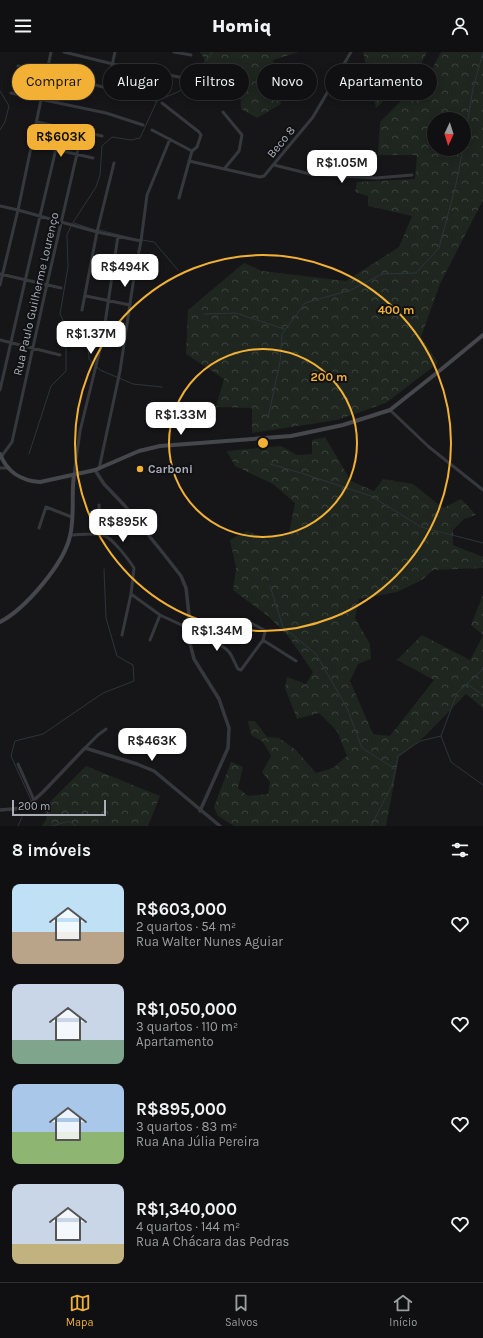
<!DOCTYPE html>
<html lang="pt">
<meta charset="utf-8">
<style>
body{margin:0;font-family:Karla,sans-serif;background:#1e1e20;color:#f1f3f6;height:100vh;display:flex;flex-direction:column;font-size:15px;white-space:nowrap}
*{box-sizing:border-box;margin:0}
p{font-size:13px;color:#9c9d9f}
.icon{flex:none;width:22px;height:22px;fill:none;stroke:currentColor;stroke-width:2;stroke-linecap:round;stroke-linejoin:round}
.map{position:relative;height:774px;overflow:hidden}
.drawer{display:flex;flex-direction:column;background:#101012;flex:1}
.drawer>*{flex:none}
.hud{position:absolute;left:12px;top:12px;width:459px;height:36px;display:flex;gap:8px}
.needle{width:26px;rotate:184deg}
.controls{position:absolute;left:427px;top:60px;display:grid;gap:8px}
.controls a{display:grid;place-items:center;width:44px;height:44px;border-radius:50%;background:#101012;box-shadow:0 2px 10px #0003,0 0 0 1px #303032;font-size:20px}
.scale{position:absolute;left:12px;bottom:10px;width:94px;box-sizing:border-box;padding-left:4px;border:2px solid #a8adb8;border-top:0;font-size:11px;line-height:14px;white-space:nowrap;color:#a8adb8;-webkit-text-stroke:3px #111113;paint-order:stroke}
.price{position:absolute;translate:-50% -34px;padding:0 9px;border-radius:8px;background:#fff;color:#222;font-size:13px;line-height:26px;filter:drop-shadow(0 1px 2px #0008)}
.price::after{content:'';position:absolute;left:50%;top:24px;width:12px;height:9px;margin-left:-6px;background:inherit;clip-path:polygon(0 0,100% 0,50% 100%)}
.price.selected{background:#f2b134;color:#111}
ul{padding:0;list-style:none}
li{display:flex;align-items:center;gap:12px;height:100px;padding:0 12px}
li span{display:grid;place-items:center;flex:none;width:112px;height:80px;border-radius:8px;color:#555}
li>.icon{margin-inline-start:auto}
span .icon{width:48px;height:48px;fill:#fffc;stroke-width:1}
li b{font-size:17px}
h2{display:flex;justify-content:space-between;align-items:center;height:48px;padding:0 12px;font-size:17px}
.pill{padding:0 14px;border-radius:18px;background:#101012;box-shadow:0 2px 10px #0003,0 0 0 1px #303032;font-size:14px;line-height:36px}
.pill.selected{background:#f2b134;color:#111}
header{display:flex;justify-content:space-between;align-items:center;height:52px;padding:0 12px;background:#101012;font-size:18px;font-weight:800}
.menu{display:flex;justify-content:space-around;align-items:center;height:56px;border-top:1px solid #303032;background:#101012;font-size:11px;color:#9c9d9f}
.menu a{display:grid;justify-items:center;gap:2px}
.menu .selected{color:#f2b134}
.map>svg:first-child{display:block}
.forest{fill:url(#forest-crowns);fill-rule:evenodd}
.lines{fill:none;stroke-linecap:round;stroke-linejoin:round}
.stream{stroke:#2c353c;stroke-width:1}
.minor{stroke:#37383d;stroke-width:3}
.tertiary{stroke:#37383d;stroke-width:3.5}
.secondary{stroke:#45474d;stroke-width:4}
.ring{fill:none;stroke:#f2b134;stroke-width:2}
.poi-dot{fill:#f2b134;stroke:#111113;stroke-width:1.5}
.labels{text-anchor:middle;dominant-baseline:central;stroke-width:4;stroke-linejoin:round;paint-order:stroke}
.street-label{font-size:12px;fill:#a8adb8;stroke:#111113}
.poi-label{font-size:12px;font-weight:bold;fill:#a8adb8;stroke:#111113;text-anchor:start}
.centre{fill:#f2b134;stroke:#111113;stroke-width:2}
.ring-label{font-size:12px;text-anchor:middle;font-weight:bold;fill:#f2b134;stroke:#111113;stroke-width:4;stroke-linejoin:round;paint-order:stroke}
</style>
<header><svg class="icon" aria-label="menu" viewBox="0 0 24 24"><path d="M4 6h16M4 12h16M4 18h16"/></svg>Homiq<svg class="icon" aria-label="person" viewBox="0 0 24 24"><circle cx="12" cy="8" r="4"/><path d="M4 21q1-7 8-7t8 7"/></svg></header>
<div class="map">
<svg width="483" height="774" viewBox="0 0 483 774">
<defs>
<pattern id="forest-crowns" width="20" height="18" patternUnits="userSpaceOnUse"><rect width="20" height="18" fill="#1e261f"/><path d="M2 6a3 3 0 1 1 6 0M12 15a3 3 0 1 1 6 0" fill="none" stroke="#3c433d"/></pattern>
</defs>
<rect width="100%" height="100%" fill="#161618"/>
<path class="forest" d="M200 0H299L273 8 281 52 257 66 241 57 239 14 207 12Z
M363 0H427L420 14 376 56Z
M441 0H483V148L440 232 421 285 438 311 386 351 337 368 252 381V356L216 355 224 327 186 302 188 258 244 211 262 219 346 229 399 195 412 164 368 154V144L355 140 357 130 415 127 417 103H378L380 70 431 19ZM434 67H464V97H434Z
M325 385 351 429 374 439 383 427 413 432 443 456 461 447 476 463 464 467 453 478V493L483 505V516L433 518 422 528 397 540 359 547 355 566 370 592 371 607 358 612 350 629 373 682 390 684 434 628 397 608 422 583 470 608 483 584V656L466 642 424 685 399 705 386 774H234L218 764 214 755 231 710 243 715 238 736 248 744 268 742 270 730 262 720 271 704 263 690 251 683 248 669H255L267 685 279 686 296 698 316 721 333 716 347 704 337 679 319 661 297 667 285 636 287 625 306 632 313 620 288 584 269 565 233 538 236 516 230 488 247 479 267 487 289 481 295 451 273 432 235 414 227 399 281 394 297 403 312 402V388Z
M483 543V583L471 573Z
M86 714 160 744 148 774H42L47 766 44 756Z"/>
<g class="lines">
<path class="stream" d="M0 39 9 54 5 70 0 78
M464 91 473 36 483 1
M74 171 95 178
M72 172 96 135 100 123 102 94 112 85 131 88 140 86 157 49 180 39 210 4 212 0
M99 178 127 185
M142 188 154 190 178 218
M204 262 236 261 284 277
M66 274 88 293 89 307 94 313
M97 315 100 318 133 332 162 335
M268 366 280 310 282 282 305 251 351 238 382 222 416 221 439 196 456 132 463 97
M29 402 51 334 66 319V274L60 262 68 215 67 183 71 174
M270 412 301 421 371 444 421 475 483 491
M270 534 283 575 316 602 347 656 362 696 395 717
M467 632 483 643
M441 684 451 710 483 733
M31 748 11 704 15 689 43 682 103 641 134 629 133 613 117 604 106 566 104 517
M18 774 22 765
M52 774 69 769 76 774
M371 774 392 733 398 704 420 689 441 684 457 641 482 618 483 615"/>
<path class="minor" d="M64 0 113 12 184 26
M174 0 191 3
M18 14 156 48
M107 36 115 0
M11 41 106 61 143 73
M162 51 199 80 201 83 197 95 192 99
M223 60 242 83 239 99 225 116
M37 70 102 84
M152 78 192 99 179 146
M32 92 93 106
M189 109 260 125 264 124 313 65 351 0
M274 113 310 122 376 126 412 123
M0 154 18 158 97 180 141 189
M0 222 61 236
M0 233 18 158 51 0
M86 244 130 253
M82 258 97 180 114 111
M0 288 60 303
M0 338 40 164 56 97
M390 358 429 395 483 438
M1 405 12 390 47 232 82 80
M0 416H9
M99 417 120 319 134 225 141 189 147 143 170 87
M74 423 80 379 103 285 118 184
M39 476 46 455 72 465
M98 482 100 472 99 453
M70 483C79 483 97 480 105 484 113 487 129 508 134 516L131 542 122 583
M131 542 160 563 188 576
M188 584C202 585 219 589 229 600 233 605 235 612 238 617L241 618 263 588 265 580 264 578 251 571
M150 588 160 563
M263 588 296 609
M85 696 98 683 106 677
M18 712 34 748"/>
<path class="tertiary" d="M95 418 104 432 125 454 163 501 181 524 186 536 189 563 188 584 194 607 219 647 229 676 228 696 200 759
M0 758 25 756 43 740 85 696 137 712 154 719 220 774"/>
<path class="secondary" d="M0 402C7 420 22 429 40 430L95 418 139 399 160 394 291 384 343 373 390 358 438 320 483 283
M0 570C25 557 64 512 70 484 75 464 71 443 74 423"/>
</g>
<g class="ring">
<circle cx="263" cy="391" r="94"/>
<circle cx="263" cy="391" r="188"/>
</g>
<circle class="poi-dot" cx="140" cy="417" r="4"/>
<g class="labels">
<g class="street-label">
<text transform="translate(281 90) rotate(-51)">Beco 8</text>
<text transform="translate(36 242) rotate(-77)">Rua Paulo Guilherme Lourenço</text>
</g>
<g class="poi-label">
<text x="148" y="417">Carboni</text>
</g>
</g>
<circle cx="263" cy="391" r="6" class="centre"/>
<g class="ring-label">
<text x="396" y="262">400 m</text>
<text x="329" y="329">200 m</text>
</g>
</svg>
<div class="controls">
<a><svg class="needle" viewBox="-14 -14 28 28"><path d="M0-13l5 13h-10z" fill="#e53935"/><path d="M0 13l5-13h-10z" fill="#9c9d9f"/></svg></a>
</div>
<div class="scale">200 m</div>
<b class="price selected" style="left:61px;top:106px">R$603K</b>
<b class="price" style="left:342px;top:132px">R$1.05M</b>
<b class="price" style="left:125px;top:236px">R$494K</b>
<b class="price" style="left:91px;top:303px">R$1.37M</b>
<b class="price" style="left:181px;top:384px">R$1.33M</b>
<b class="price" style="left:123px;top:491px">R$895K</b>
<b class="price" style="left:217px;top:600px">R$1.34M</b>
<b class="price" style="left:152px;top:710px">R$463K</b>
<div class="hud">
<a class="pill selected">Comprar</a>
<a class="pill">Alugar</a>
<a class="pill">Filtros</a>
<a class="pill">Novo</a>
<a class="pill">Apartamento</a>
</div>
</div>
<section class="drawer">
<h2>8 imóveis<svg class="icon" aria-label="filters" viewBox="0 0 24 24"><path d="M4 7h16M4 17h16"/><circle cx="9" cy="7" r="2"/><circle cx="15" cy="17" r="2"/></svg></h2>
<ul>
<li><span style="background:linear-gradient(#bfe0f5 60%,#b9a48a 0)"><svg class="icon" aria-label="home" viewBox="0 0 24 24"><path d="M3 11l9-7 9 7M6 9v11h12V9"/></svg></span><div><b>R$603,000</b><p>2 quartos · 54 m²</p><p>Rua Walter Nunes Aguiar</p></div><svg class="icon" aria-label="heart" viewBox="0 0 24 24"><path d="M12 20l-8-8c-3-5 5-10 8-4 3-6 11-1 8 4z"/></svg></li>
<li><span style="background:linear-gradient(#c9d6e8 70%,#7fa58c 0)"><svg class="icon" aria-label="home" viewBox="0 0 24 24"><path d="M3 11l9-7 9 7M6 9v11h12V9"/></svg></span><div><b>R$1,050,000</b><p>3 quartos · 110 m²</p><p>Apartamento</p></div><svg class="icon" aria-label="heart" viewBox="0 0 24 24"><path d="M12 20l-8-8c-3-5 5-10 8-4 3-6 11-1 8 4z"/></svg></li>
<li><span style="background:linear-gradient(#a9c7e8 60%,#8fb573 0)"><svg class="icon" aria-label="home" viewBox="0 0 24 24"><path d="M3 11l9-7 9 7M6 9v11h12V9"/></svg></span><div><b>R$895,000</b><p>3 quartos · 83 m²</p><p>Rua Ana Júlia Pereira</p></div><svg class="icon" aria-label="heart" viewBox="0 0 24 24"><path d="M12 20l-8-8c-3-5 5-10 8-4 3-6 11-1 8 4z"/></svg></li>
<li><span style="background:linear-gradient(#c9d6e8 75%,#c2b280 0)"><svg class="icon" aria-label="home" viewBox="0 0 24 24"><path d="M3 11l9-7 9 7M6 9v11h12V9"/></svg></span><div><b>R$1,340,000</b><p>4 quartos · 144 m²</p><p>Rua A Chácara das Pedras</p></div><svg class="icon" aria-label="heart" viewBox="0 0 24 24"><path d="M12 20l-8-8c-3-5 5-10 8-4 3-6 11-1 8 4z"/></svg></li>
</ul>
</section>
<nav class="menu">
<a class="selected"><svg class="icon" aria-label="map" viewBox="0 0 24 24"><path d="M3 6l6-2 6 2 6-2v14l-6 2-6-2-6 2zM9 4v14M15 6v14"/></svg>Mapa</a>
<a><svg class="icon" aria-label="saved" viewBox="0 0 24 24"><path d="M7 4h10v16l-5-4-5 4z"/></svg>Salvos</a>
<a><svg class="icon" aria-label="home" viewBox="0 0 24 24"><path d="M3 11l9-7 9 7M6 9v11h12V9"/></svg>Início</a>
</nav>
